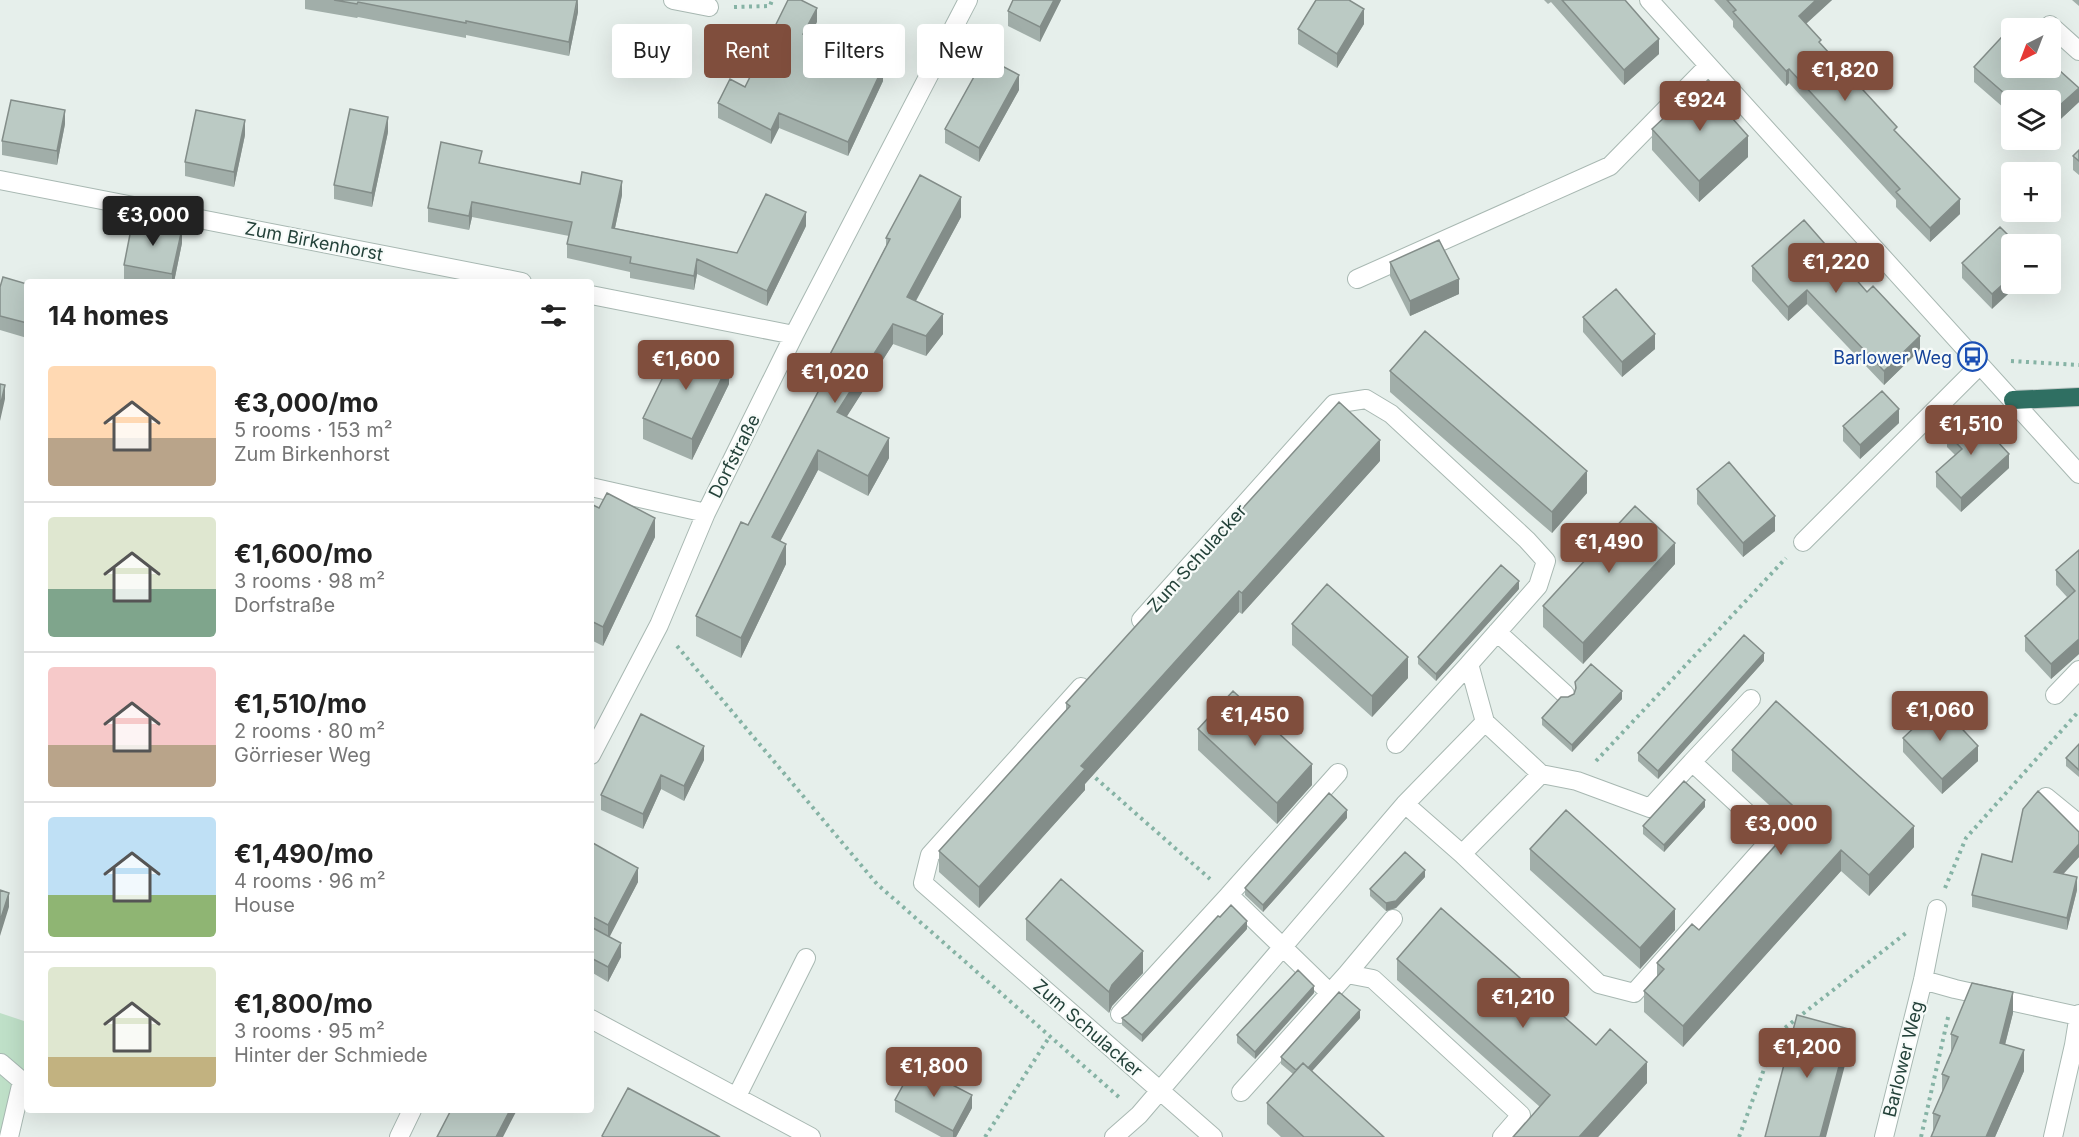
<!DOCTYPE html>
<meta charset="utf-8">
<style>
body{margin:0;font-family:Inter,sans-serif;background:#f2f2f2;color:#222;height:100vh;display:flex;flex-direction:column;font-size:22px;white-space:nowrap}
*{box-sizing:border-box;margin:0}
p{font-size:20px;color:#767676}
.icon{flex:none;width:33px;height:33px;fill:none;stroke:currentColor;stroke-width:2;stroke-linecap:round;stroke-linejoin:round}
.map{position:relative;flex:1;overflow:hidden}
.side{position:absolute;left:24px;top:279px;width:570px;height:834px;display:flex;flex-direction:column;background:#fff;border-radius:6px;box-shadow:0 6px 24px #0002}
.side>*{flex:none}
.guide{position:absolute;left:612px;top:24px;width:570px;height:54px;display:flex;gap:12px}
.needle{width:39px;rotate:222deg}
.controls{position:absolute;left:2001px;top:18px;display:grid;gap:12px}
.controls a{display:grid;place-items:center;width:60px;height:60px;border-radius:6px;background:#fff;box-shadow:0 6px 24px #0002;font-size:30px}
.price{position:absolute;translate:-50% -51px;padding:0 14px;border-radius:6px;background:#804e3d;color:#fff;font-size:20px;line-height:39px;filter:drop-shadow(0 2px 3px #0008)}
.price::after{content:'';position:absolute;left:50%;top:36px;width:18px;height:14px;margin-left:-9px;background:inherit;clip-path:polygon(0 0,100% 0,50% 100%)}
.price.active{background:#222;color:#fff}
ul{padding:0;list-style:none}
li{display:flex;align-items:center;gap:18px;height:150px;padding:0 24px}
li+li{border-top:2px solid #e0e0e0}
li span{display:grid;place-items:center;flex:none;width:168px;height:120px;border-radius:6px;color:#555}
li>.icon{margin-inline-start:auto}
span .icon{width:72px;height:72px;fill:#fffc;stroke-width:1}
li b{font-size:26px}
h2{display:flex;justify-content:space-between;align-items:center;height:72px;padding:0 24px;font-size:26px}
.pill{padding:0 21px;border-radius:6px;background:#fff;box-shadow:0 6px 24px #0002;font-size:21px;line-height:54px}
.pill.active{background:#804e3d;color:#fff}
.map>svg:first-child{display:block}
.green{fill:#bfe0c8}
.lines{fill:none;stroke-linecap:round;stroke-linejoin:round}
.minor-casing{stroke:#a8b8b2;stroke-width:20}
.highway-casing{stroke:#c2cac8;stroke-width:20}
.path{stroke:#86b3a5;stroke-width:4;stroke-dasharray:3 4.5;stroke-linecap:butt}
.minor{stroke:#fff;stroke-width:18}
.highway{stroke:#2f6f62;stroke-width:18}
.wall{fill:#a1aea9}
.shaded-wall{fill:#838d89}
.building{fill:#bbcac4;stroke:#838d89;stroke-width:1.5}
.labels{text-anchor:middle;dominant-baseline:central;stroke-width:4.5;stroke-linejoin:round;paint-order:stroke}
.street-label{font-size:18px;fill:#24423a;stroke:#f7fbf9}
.transit-label{font-size:18px;fill:#164399;stroke:#f7fbf9;text-anchor:end}
</style>
<div class="map">
<svg width="2079" height="1137" viewBox="0 0 2079 1137">
<rect width="100%" height="100%" fill="#e6efeb"/>
<path class="green" d="M0 1013 27 1022V1071L6 1137H0Z"/>
<g class="lines">
<defs>
<path id="minor" d="M673 0 709 7
M1649 0 2079 474
M2050 25 2079 51
M0 180 522 282
M1357 279 1610 166 1708 66
M591 295 794 335
M591 487 706 513
M1803 542 1980 365
M1141 620 1334 404 1366 399 1391 414 1527 540 1546 561 1538 586 1469 664 1485 722
M1497 632 1565 694
M1081 687 930 855 923 883 1213 1137
M2055 695 2079 670
M1396 744 1469 664
M591 755 659 625 706 513 794 335 968 0
M1692 762 1751 699
M2046 797 2079 824
M1462 854 1599 984 1634 993 1773 837 1692 762 1650 808 1577 781 1541 774
M1229 895 1338 773
M1347 974 1373 979 1521 1115 1502 1137
M1923 980 1955 989 2078 1016
M1120 1014 1229 895 1330 993
M591 1019 811 1137
M1 1063 22 1081 9 1137
M1241 1092 1347 974 1393 919
M737 1096 806 958
M399 1137 412 1110
M1114 1137 1139 1115 1405 804 1485 722 1541 774 1462 854 1405 804
M1884 1137 1923 980 1937 909
M2053 1137 2074 1045 2079 1014"/>
<path id="highway" d="M2013 400 2079 397"/>
</defs>
<use href="#minor" class="minor-casing"/>
<use href="#highway" class="highway-casing"/>
<path class="path" d="M734 7 770 6 772 0
M2011 361 2079 365
M677 646 877 884 1120 1098
M1596 761 1786 558
M1090 773 1210 879
M1945 888 1966 838 2079 711
M985 1137 1050 1036
M1739 1137 1777 1034 1906 933
M1921 1137 1949 1013"/>
<use href="#minor" class="minor"/>
<use href="#highway" class="highway"/>
</g>
<path class="wall" d="M305 0H578V12L569 56 466 35V38L358 17 357 18 305 9Z
M1013 0H1061L1040 42 1008 26V11Z
M1544 0H1625L1659 54 1624 85 1551 2 1548 4Z
M1714 0H1832L1806 24 1821 44 1897 134 1960 214 1930 242 1896 207V200L1789 83 1786 86 1733 27V21Z
M2072 0H2079V6Z
M817 22 809 37 883 81 848 156 779 128 771 144 718 118V103L745 87Z
M1364 24 1337 68 1298 44V29Z
M1974 67 2079 102 2050 129V100H2012V115L1974 82Z
M1019 90 979 162 945 143V129Z
M65 124 57 165 2 155V141Z
M1652 129 1748 157 1699 202 1652 150Z
M388 132 372 207 334 199V185Z
M245 135 234 187 185 176V162Z
M2079 150V175L2073 170V156Z
M482 164 622 195 615 228 737 253 806 226 767 306 697 274 694 290 630 278V272L567 258V244L569 236 472 217 469 230 428 222V208Z
M961 217 916 301 943 334 926 356 893 344 846 417 889 458 868 496 818 470 780 541 786 564 741 658 696 636V616L748 525 823 383V368L886 246V238Z
M2000 227 1992 309 1962 278V263Z
M182 243 174 282H138L124 279V265Z
M1390 262 1459 294 1410 316 1390 276Z
M1752 266 1867 292 1920 350 1884 385 1807 304 1788 321 1752 281Z
M27 284V338L0 330V287Z
M1583 317 1655 349 1622 377 1583 332Z
M1390 371 1587 493 1552 533 1390 392Z
M729 384 692 460 643 439V418Z
M1899 423 1860 459 1843 441V426Z
M1947 433 2009 468 1961 512 1936 487V472L1955 455 1947 447Z
M1380 461 1242 614 1239 612 1085 784V790L979 908 939 872V851L1066 710V703Z
M1697 489 1775 531 1743 557 1697 504Z
M591 504 655 537 603 646 591 640Z
M2079 550V654L2051 679 2025 651V636L2067 597 2056 585V570Z
M1675 564 1583 664 1543 627V606Z
M1519 589 1436 681 1418 664V657Z
M1292 624 1408 678 1372 717 1292 645Z
M1764 661 1658 779 1638 761V753Z
M1575 682 1622 699 1572 752 1542 725V718L1574 694 1575 691Z
M1198 729 1312 785 1277 824 1198 750Z
M1903 738 1978 761 1942 794 1903 752Z
M2079 744V777L2066 766V758Z
M1732 750 1914 847 1869 896 1841 871 1683 1047 1644 1012V991L1657 977V963L1699 930 1792 826 1732 771Z
M704 760 684 801 661 789 643 829 601 810V795Z
M1705 807 1664 852 1643 834V826Z
M1347 818 1263 912 1245 895V888Z
M2079 832V857L2063 874 2077 890 2067 930 1972 907V895L2012 862Z
M591 842 638 882 609 936 621 957 608 982 591 972Z
M1530 849 1675 930 1640 969 1530 870Z
M1425 877 1396 908 1386 911 1370 896V889Z
M1026 919 1143 973 1112 1006 1109 1013 1026 940Z
M1247 929 1142 1042 1122 1025V1018L1128 1014Z
M1397 959 1596 1045 1647 1083 1598 1137H1513L1540 1107 1397 980Z
M1314 993 1255 1059 1237 1043V1035Z
M2013 1013 2005 1045 2024 1071 1995 1137H1931L1933 1132V1113L1942 1092V1074L1951 1053V1034Z
M1360 1018 1312 1071 1384 1137H1281L1267 1124V1103L1293 1074 1281 1064V1057Z
M895 1100 972 1108 956 1137H941L895 1112Z"/>
<path class="shaded-wall" d="M578 0V12L569 56V42Z
M1054 0H1061L1040 42V27Z
M1816 0H1832L1799 30V16Z
M817 8V22L803 49V34Z
M1364 9V24L1337 68V54Z
M1659 39V54L1624 85V70Z
M883 67V81L848 156V142Z
M1789 69V83L1786 86V71Z
M1019 75V90L979 162V148Z
M2079 88V102L2050 129V114Z
M65 110V124L57 165V151Z
M779 113V128L771 144V130Z
M388 117V132L372 207V193Z
M245 120V135L234 187V172Z
M1748 136V157L1699 202V181Z
M622 181V195L612 242V228Z
M961 197V217L907 317V297Z
M1960 199V214L1930 242V228Z
M472 202V217L469 230V216Z
M806 212V226L767 306V291Z
M182 229V243L174 282H172V274Z
M697 259V274L694 290V276Z
M2012 276V284H2019L1992 309V294Z
M1459 279V294L1410 316V301Z
M1807 290V304L1788 321V307Z
M943 314V334L926 356V336Z
M893 324V344L837 432V412Z
M1655 334V349L1622 377V362Z
M1920 336V350L1884 385V371Z
M729 363V384L692 460V439Z
M5 385V399L0 421V407Z
M1899 409V423L1860 459V445Z
M889 438V458L868 496V476Z
M1380 440V461L1242 614V593Z
M818 450V470L772 557V537Z
M2009 454V468L1961 512V498Z
M1587 471V493L1552 533V512Z
M1775 516V531L1743 557V543Z
M655 518V537L603 646V627Z
M1675 543V564L1583 664V643Z
M786 544V564L741 658V638Z
M1519 581V589L1436 681V674Z
M1239 591V612L1085 784V790L979 908V887L1081 766Z
M2079 639V654L2051 679V664Z
M1764 653V661L1658 779V771Z
M1408 657V678L1372 717V696Z
M1622 691V699L1572 752V745Z
M704 746V760L684 801V786Z
M1978 746V761L1942 794V779Z
M1312 764V785L1277 824V803Z
M661 775V789L643 829V814Z
M1705 800V807L1664 852V845Z
M1347 810V818L1263 912V905Z
M1914 826V847L1869 896V875Z
M2079 844V857L2054 884V872Z
M1841 850V871L1683 1047V1026Z
M638 868V882L608 940V925Z
M1425 870V877L1396 908 1386 911V903Z
M2077 877V890L2067 930V918Z
M9 893V907L0 936V921Z
M1675 909V930L1640 969V948Z
M1247 921V929L1142 1042V1035Z
M621 943V957L608 982V967Z
M1143 951V973L1112 1006 1109 1013V992L1112 985Z
M1314 986V993L1255 1059V1052Z
M2013 992V1013L2000 1064V1043Z
M1360 1010V1018L1302 1082V1075Z
M1849 1029V1050L1826 1137H1820Z
M2024 1050V1071L1995 1137H1986Z
M1647 1062V1083L1598 1137H1579Z
M972 1095V1108L956 1137H953V1131Z
M510 1110H517L503 1137H496Z"/>
<path class="building" d="M334 0H577L569 42 466 21V23L358 2 357 4Z
M788 0H801L817 8 803 34 883 67 848 142 779 113 771 130 718 103 730 79 745 87Z
M1013 0H1054L1040 27 1008 11Z
M1316 0H1349L1364 9 1337 54 1298 29Z
M1562 0H1625L1659 39 1624 70Z
M1727 0H1816L1799 16 1821 40 1819 42 1897 127 1894 130 1960 199 1930 228 1896 192 1900 189 1789 69 1786 71 1733 12 1736 10Z
M2011 27 2012 28V68H2050V62L2079 88 2050 114V100H2012L1974 67Z
M985 57 1019 75 979 148 945 129Z
M1701 83 1748 136 1699 181 1652 129Z
M11 100 65 110 57 151 2 141Z
M350 109 388 117 372 193 334 185Z
M196 110 245 120 234 172 185 162Z
M441 142 482 151 479 163 580 184 582 172 622 181 612 228 737 253 766 194 806 212 767 291 697 259 694 276 630 263 631 257 567 244 572 222 472 202 469 216 428 208Z
M2079 150V161L2073 156Z
M920 175 961 197 907 297 943 314 926 336 893 324 837 412 889 438 868 476 818 450 772 537 786 544 741 638 696 616 741 522 748 525 829 371 823 368 890 239 886 238Z
M133 219 182 229 172 274 124 265Z
M1804 220 1867 292 1873 286 1920 336 1884 371 1807 290 1788 307 1752 266Z
M2000 227 2017 244H2012V276L1992 294 1962 263Z
M1439 240 1459 279 1410 301 1390 262Z
M3 277 27 284V323L0 316V287Z
M1616 289 1655 334 1622 362 1583 317Z
M1425 331 1587 471 1552 512 1390 371Z
M680 342 729 363 692 439 643 418Z
M0 384 5 385 0 407Z
M1882 391 1899 409 1860 445 1843 426Z
M1339 402 1380 440 1242 593 1239 591 1081 766 1085 769 979 887 939 851 1070 706 1066 703Z
M1970 412 2009 454 1961 498 1936 472 1962 449 1947 433Z
M1729 462 1775 516 1743 543 1697 489Z
M607 493 655 518 603 627 591 621V504L599 508Z
M1635 506 1675 543 1583 643 1543 606Z
M2079 550V639L2051 664 2025 636 2075 591 2056 570Z
M1501 565 1519 581 1436 674 1418 657Z
M1327 584 1408 657 1372 696 1292 624Z
M1744 635 1764 653 1658 771 1638 753Z
M1591 664 1622 691 1572 745 1542 718 1561 697H1568L1574 694 1576 688 1575 682Z
M1233 691 1312 764 1277 803 1198 729Z
M1776 701 1914 826 1869 875 1841 850 1683 1026 1644 991 1664 969 1657 963 1692 924 1699 930 1803 815 1732 750Z
M1939 704 1978 746 1942 779 1903 738Z
M641 714 704 746 684 786 661 775 643 814 601 795Z
M2079 744V770L2066 758Z
M1684 781 1705 800 1664 845 1643 826Z
M2038 791 2079 832V844L2054 872 2077 877 2067 918 1972 895 1982 854 2012 862 2023 809Z
M1329 793 1347 810 1263 905 1245 888Z
M1566 810 1675 909 1640 948 1530 849Z
M591 842 638 868 608 925 591 916Z
M1405 852 1425 870 1396 901 1386 903 1370 889Z
M1061 879 1143 951 1112 985 1109 992 1026 919Z
M0 890 9 893 0 921Z
M1231 905 1247 921 1142 1035 1122 1018 1128 1014 1218 916 1220 917Z
M1441 908 1596 1045 1610 1029 1647 1062 1579 1137H1513L1550 1095 1397 959Z
M591 927 621 943 608 967 591 958Z
M1298 970 1314 986 1255 1052 1237 1035Z
M1972 983 2013 992 2000 1043 2024 1050 1986 1137H1931L1940 1116 1933 1113 1949 1077 1942 1074 1958 1037 1951 1034Z
M1339 992 1360 1010 1308 1068 1303 1063 1296 1070 1281 1057Z
M1797 1015 1849 1029 1820 1137H1765Z
M1303 1063 1384 1137H1304L1267 1103Z
M914 1065 972 1095 953 1131 895 1100Z
M628 1088 720 1137H604L602 1136Z
M451 1110H510L496 1137H437Z"/>
<defs>
<symbol id="bus-ring" viewBox="-11 -11 22 22"><circle r="9.5" fill="#f7fbf9" stroke="#1a4fb4" stroke-width="1.5"/><path d="M-5-6H5V4H4V6H2V4H-2V6H-4V4H-5ZM-3.5-4V0h7V-4ZM-3.5 1.2v1.5H-2V1.2ZM2 1.2v1.5H3.5V1.2Z" fill="#1a4fb4"/></symbol>
</defs>
<g fill-rule="evenodd">
<use href="#bus-ring" x="1956" y="340" width="33" height="33"/>
</g>
<g class="labels">
<g class="street-label">
<text transform="translate(314 241) rotate(11)">Zum Birkenhorst</text>
<text transform="translate(734 456) rotate(-63)">Dorfstraße</text>
<text transform="translate(1197 558) rotate(-48)">Zum Schulacker</text>
<text transform="translate(1088 1028) rotate(41)">Zum Schulacker</text>
<text transform="translate(1903 1059) rotate(-76)">Barlower Weg</text>
</g>
<g class="transit-label">
<text x="1952" y="357">Barlower Weg</text>
</g>
</g>
</svg>
<div class="controls">
<a><svg class="needle" viewBox="-14 -14 28 28"><path d="M0-13l5 13h-10z" fill="#e53935"/><path d="M0 13l5-13h-10z" fill="#767676"/></svg></a>
<a><svg class="icon" aria-label="layers" viewBox="0 0 24 24"><path d="M12 4l9 5-9 5-9-5zM3 14l9 5 9-5"/></svg></a>
<a>+</a>
<a>−</a>
</div>
<b class="price" style="left:1845px;top:102px">€1,820</b>
<b class="price" style="left:1700px;top:132px">€924</b>
<b class="price active" style="left:153px;top:247px">€3,000</b>
<b class="price" style="left:1836px;top:294px">€1,220</b>
<b class="price" style="left:686px;top:391px">€1,600</b>
<b class="price" style="left:835px;top:404px">€1,020</b>
<b class="price" style="left:1971px;top:456px">€1,510</b>
<b class="price" style="left:1609px;top:574px">€1,490</b>
<b class="price" style="left:1940px;top:742px">€1,060</b>
<b class="price" style="left:1255px;top:747px">€1,450</b>
<b class="price" style="left:1781px;top:856px">€3,000</b>
<b class="price" style="left:1523px;top:1029px">€1,210</b>
<b class="price" style="left:1807px;top:1079px">€1,200</b>
<b class="price" style="left:934px;top:1098px">€1,800</b>
<div class="guide">
<a class="pill">Buy</a>
<a class="pill active">Rent</a>
<a class="pill">Filters</a>
<a class="pill">New</a>
</div>
<section class="side">
<h2>14 homes<svg class="icon" aria-label="filters" viewBox="0 0 24 24"><path d="M4 7h16M4 17h16"/><circle cx="9" cy="7" r="2"/><circle cx="15" cy="17" r="2"/></svg></h2>
<ul>
<li><span style="background:linear-gradient(#ffd9b3 60%,#b9a48a 0)"><svg class="icon" aria-label="home" viewBox="0 0 24 24"><path d="M3 11l9-7 9 7M6 9v11h12V9"/></svg></span><div><b>€3,000/mo</b><p>5 rooms · 153 m²</p><p>Zum Birkenhorst</p></div></li>
<li><span style="background:linear-gradient(#dfe7d0 60%,#7fa58c 0)"><svg class="icon" aria-label="home" viewBox="0 0 24 24"><path d="M3 11l9-7 9 7M6 9v11h12V9"/></svg></span><div><b>€1,600/mo</b><p>3 rooms · 98 m²</p><p>Dorfstraße</p></div></li>
<li><span style="background:linear-gradient(#f6c9c9 65%,#b9a48a 0)"><svg class="icon" aria-label="home" viewBox="0 0 24 24"><path d="M3 11l9-7 9 7M6 9v11h12V9"/></svg></span><div><b>€1,510/mo</b><p>2 rooms · 80 m²</p><p>Görrieser Weg</p></div></li>
<li><span style="background:linear-gradient(#bfe0f5 65%,#8fb573 0)"><svg class="icon" aria-label="home" viewBox="0 0 24 24"><path d="M3 11l9-7 9 7M6 9v11h12V9"/></svg></span><div><b>€1,490/mo</b><p>4 rooms · 96 m²</p><p>House</p></div></li>
<li><span style="background:linear-gradient(#dfe7d0 75%,#c2b280 0)"><svg class="icon" aria-label="home" viewBox="0 0 24 24"><path d="M3 11l9-7 9 7M6 9v11h12V9"/></svg></span><div><b>€1,800/mo</b><p>3 rooms · 95 m²</p><p>Hinter der Schmiede</p></div></li>
</ul>
</section>
</div>
